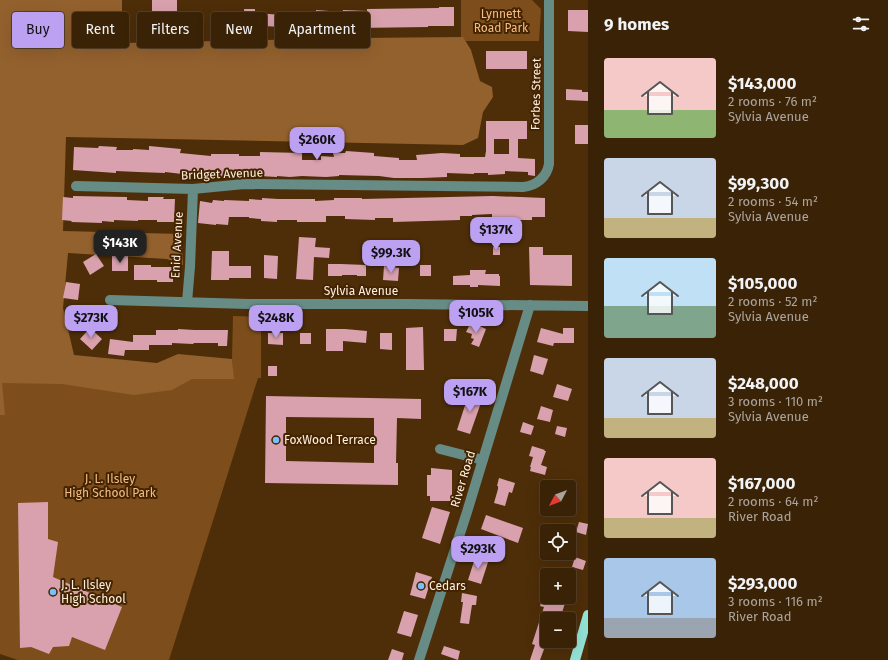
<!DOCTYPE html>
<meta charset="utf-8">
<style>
body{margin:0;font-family:"Fira Sans",sans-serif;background:#412a11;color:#f1f3f6;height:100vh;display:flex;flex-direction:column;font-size:15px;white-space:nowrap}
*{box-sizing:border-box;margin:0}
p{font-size:13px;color:#aba49b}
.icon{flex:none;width:22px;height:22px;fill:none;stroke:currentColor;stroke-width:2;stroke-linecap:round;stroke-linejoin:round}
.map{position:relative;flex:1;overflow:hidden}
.side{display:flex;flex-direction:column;background:#3a2207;width:300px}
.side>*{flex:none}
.banner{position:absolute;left:12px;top:12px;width:380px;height:36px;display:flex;gap:8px}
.needle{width:26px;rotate:229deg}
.fabs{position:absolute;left:540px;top:480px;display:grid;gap:8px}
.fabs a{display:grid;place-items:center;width:36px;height:36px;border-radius:4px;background:#3a2207;box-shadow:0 4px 16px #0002,0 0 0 1px #543f28;font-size:20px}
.price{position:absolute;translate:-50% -34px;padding:0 9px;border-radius:8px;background:#bca0f2;color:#111;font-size:13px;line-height:26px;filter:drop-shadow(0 1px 2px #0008)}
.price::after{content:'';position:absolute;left:50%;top:24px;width:12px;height:9px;margin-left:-6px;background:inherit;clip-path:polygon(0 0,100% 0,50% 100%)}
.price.selected{background:#222;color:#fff}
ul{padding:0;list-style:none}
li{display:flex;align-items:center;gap:12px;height:100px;padding:0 16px}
li span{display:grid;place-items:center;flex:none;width:112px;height:80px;border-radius:4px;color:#555}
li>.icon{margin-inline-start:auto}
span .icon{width:48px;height:48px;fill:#fffc;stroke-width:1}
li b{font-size:17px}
h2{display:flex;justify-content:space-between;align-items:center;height:48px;padding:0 16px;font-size:17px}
.chip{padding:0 14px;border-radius:4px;background:#3a2207;box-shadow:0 4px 16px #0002,0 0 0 1px #543f28;font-size:14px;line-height:36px}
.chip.selected{background:#bca0f2;color:#111}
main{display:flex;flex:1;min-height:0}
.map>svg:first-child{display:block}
.green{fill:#7d4e1b}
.forest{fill:#93612e}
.building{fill:#d8a1ad;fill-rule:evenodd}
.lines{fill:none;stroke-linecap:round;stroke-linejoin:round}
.minor{stroke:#678c86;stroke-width:10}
.major{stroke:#93e2d6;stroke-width:10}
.poi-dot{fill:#79bff8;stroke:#432400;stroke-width:1.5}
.labels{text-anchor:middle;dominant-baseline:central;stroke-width:4;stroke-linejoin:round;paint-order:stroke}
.park-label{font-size:12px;fill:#f6bc84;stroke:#432400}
.street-label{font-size:12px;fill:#ffeedf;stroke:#432400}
.poi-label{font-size:12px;fill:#ffeedf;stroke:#432400;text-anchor:start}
</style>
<main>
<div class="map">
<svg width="588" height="660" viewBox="0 0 588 660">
<rect width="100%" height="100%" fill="#4e2e09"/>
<path class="green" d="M0 0 55 375 233 377 232 359 233 316 261 317V378H258L169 660H18L0 654Z
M461 0H532L541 9 539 41H461Z"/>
<path class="forest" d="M0 0H122V43L358 38 463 37 471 50 480 81 492 87 493 97 483 112 478 138 463 145 66 137 63 231 181 234 183 265 167 259 68 253 63 308 74 355 157 363 178 354 232 359 234 379H192L172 390 134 395 62 384 2 383 5 415H0Z"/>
<path class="building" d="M152 0H177V27H152Z
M439 7H454V26H428V27L357 28 356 29 310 25V30H295L296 11H316V10L329 11V17L342 18 343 10 367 11V9L439 8Z
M244 9H255V13L282 15 281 27 264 26 265 20H245Z
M568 10H588V32L568 31Z
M486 51H527V69H486Z
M566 89 582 90V92H588V101L566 100Z
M486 121H527V139H518V158L535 159V176L528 175V172L505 171V174L488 175V173H474V174L447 173V177L422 178H394L379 176 339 175V176L326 177 302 176 290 177 277 176V177L259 176V175L240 174V176L228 177V178H211V174L191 172V175L165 172V173L138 172 116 171V173L73 170 74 147 98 148 99 146 117 147 116 150H133V149L149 150V146L181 149 180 153 211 156V154H239V156H260V152L302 153V160H321V156L334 157 333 153H345L346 151 374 153V156L399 158V160H417L416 155 442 153 460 154V157H485L486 151ZM494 139H509V154H494Z
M575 125H588V144H575Z
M73 196 127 197V200L148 201V197H164L163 199H175L174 222H157V220H138V221L114 220V222L102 221V223L71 222 72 221 62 220 63 197 73 198Z
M493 196 545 198V217H532V220H515V218H492V214L472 215V216H460V220L393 222V218H375V220L345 219V216H326V222H297V220H277V222L261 221V219L249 218V217H229L228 225 216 224V225L198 223 200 201 212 203 213 200 224 201V200L249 201V199L262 200V198L278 199H315V201L334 200V198H362V199Z
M299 237 316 238 315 247 330 248 329 258 314 257 313 280 296 279Z
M493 247H500V255H493Z
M529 247H543V255H572V286L530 285Z
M212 251H229V266H251V278H229V280H211Z
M96 254 104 266 90 275 83 262Z
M264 255 278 256 277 279 264 278Z
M112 256H128V271H112Z
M328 264H341L366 265V276H357V275H342V276H328Z
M134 265H151V267H173V282H157V280H134Z
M420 265H431V276H420Z
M384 266 399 268 398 281 383 280Z
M470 270H486L485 274H499V276H500V286L478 285V287H470V285H453V276L470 275Z
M66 282 80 284 78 300 63 298Z
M78 309 85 324 71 330 65 315Z
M471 322 486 329 479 347 471 344 474 339 471 338 472 334 466 332Z
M423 327 424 370H406V328Z
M90 328 102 339 92 350 80 339Z
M541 328 563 334V328H574V343H554L553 346 537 342Z
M178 329 194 330H228L227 346H218V343H194L193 344 172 343V345H149V350H125L124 356 108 354 110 339 133 342V335H156V330H178Z
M326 329H345L367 331 366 343 343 341V351H326Z
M444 329H457L456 341H444Z
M268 333H283V345L268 344Z
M300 333H311V344H300Z
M380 333H392V350L380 349Z
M534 355 548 359 543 375 530 371Z
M268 366H277V376H268Z
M557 384 572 389 568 401 553 397Z
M469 393 483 397 470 434 457 430Z
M266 396 421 399V419L397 418 396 463H398V485L265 483ZM286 417 374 418V463L286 461Z
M541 406 553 410 550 422 537 419Z
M523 422 534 426 531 435 520 432Z
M557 426 567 428 565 437 555 434Z
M532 446 545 450 544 451H546L541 465 547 467 545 475 530 471 531 467H530L533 457 529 456Z
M431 468 452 470V501H430V496H427V475H431Z
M499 478 515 483 512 493 509 492 505 506 494 503 498 489V486H497Z
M48 502V539L58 542 53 577 122 607 105 650 72 637 69 646 53 647 49 654 31 647 20 648 18 503Z
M432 507 450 512 440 544 422 538Z
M486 515 523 528 518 543 481 529Z
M579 522 588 524 586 535 576 532Z
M476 555 489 559 481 584 468 580Z
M575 557 586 561 583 570 572 567Z
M416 572 432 577 425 599 410 595Z
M462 593 477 596 476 605H472L469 624 460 623 463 602H461Z
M543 597H556L566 600 560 619H547V625L542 638 547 640V641L540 660H530L535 645 532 644 544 607 540 606Z
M404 611 418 615 411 637 397 633Z
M444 646 460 651 458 660 441 654Z
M392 649 404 653 402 660H388Z"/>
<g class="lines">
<path class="minor" d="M76 186 193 189 244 184 523 187C536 186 547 177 549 164V0
M110 300 248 304H406L588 306
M187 302 190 267 193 189
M440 449 483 460
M419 660 467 512 530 305"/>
<path class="major" d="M575 660 588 615"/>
</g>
<g class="poi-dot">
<circle cx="276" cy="440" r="4"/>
<circle cx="421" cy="586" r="4"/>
<circle cx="53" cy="592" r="4"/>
</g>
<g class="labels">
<g class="park-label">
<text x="501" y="14">Lynnett<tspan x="501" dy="14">Road Park</tspan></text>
<text x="110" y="479">J. L. Ilsley<tspan x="110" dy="14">High School Park</tspan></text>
</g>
<g class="street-label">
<text transform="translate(536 94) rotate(-89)">Forbes Street</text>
<text transform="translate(222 174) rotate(-2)">Bridget Avenue</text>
<text transform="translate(177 245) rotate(-87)">Enid Avenue</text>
<text x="361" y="291">Sylvia Avenue</text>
<text transform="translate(463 479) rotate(-73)">River Road</text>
</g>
<g class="poi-label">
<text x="284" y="440">FoxWood Terrace</text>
<text x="61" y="585">J. L. Ilsley<tspan x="61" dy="14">High School</tspan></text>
<text x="429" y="586">Cedars</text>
</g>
</g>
</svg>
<div class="fabs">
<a><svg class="needle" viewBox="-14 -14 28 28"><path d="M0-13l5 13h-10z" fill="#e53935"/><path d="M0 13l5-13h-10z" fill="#aba49b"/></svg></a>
<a><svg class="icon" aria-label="locate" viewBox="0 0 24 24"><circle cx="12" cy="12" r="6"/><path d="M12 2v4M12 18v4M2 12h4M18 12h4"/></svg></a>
<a>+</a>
<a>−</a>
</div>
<b class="price" style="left:317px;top:161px">$260K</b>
<b class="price" style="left:496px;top:251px">$137K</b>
<b class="price selected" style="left:120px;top:264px">$143K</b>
<b class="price" style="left:391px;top:274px">$99.3K</b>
<b class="price" style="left:476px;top:334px">$105K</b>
<b class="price" style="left:91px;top:339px">$273K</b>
<b class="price" style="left:276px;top:339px">$248K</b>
<b class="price" style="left:470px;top:413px">$167K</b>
<b class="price" style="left:478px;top:570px">$293K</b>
<div class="banner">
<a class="chip selected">Buy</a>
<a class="chip">Rent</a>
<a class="chip">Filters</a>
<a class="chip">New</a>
<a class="chip">Apartment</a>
</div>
</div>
<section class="side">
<h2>9 homes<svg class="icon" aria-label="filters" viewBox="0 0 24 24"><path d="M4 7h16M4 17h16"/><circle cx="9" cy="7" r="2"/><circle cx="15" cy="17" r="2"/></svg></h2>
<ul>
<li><span style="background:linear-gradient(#f6c9c9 65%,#8fb573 0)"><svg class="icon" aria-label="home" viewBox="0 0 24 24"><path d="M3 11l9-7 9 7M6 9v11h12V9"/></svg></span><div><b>$143,000</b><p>2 rooms · 76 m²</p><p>Sylvia Avenue</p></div></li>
<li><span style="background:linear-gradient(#c9d6e8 75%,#c2b280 0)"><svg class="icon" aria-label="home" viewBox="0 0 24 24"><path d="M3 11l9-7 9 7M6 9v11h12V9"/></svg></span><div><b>$99,300</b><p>2 rooms · 54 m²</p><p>Sylvia Avenue</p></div></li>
<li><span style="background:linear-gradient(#bfe0f5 60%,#7fa58c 0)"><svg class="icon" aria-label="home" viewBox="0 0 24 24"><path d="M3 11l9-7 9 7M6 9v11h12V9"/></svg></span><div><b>$105,000</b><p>2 rooms · 52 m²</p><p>Sylvia Avenue</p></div></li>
<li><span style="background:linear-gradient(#c9d6e8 75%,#c2b280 0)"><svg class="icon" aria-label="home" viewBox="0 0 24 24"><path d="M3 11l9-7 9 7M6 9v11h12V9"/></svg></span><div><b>$248,000</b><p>3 rooms · 110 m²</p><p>Sylvia Avenue</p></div></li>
<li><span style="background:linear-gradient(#f6c9c9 75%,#c2b280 0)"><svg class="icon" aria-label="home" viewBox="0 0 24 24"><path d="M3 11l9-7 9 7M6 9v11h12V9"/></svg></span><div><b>$167,000</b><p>2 rooms · 64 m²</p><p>River Road</p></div></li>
<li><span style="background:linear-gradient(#a9c7e8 75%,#9aa5b1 0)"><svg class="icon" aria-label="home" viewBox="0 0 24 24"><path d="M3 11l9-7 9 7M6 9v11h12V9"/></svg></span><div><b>$293,000</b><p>3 rooms · 116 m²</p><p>River Road</p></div></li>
</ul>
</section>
</main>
